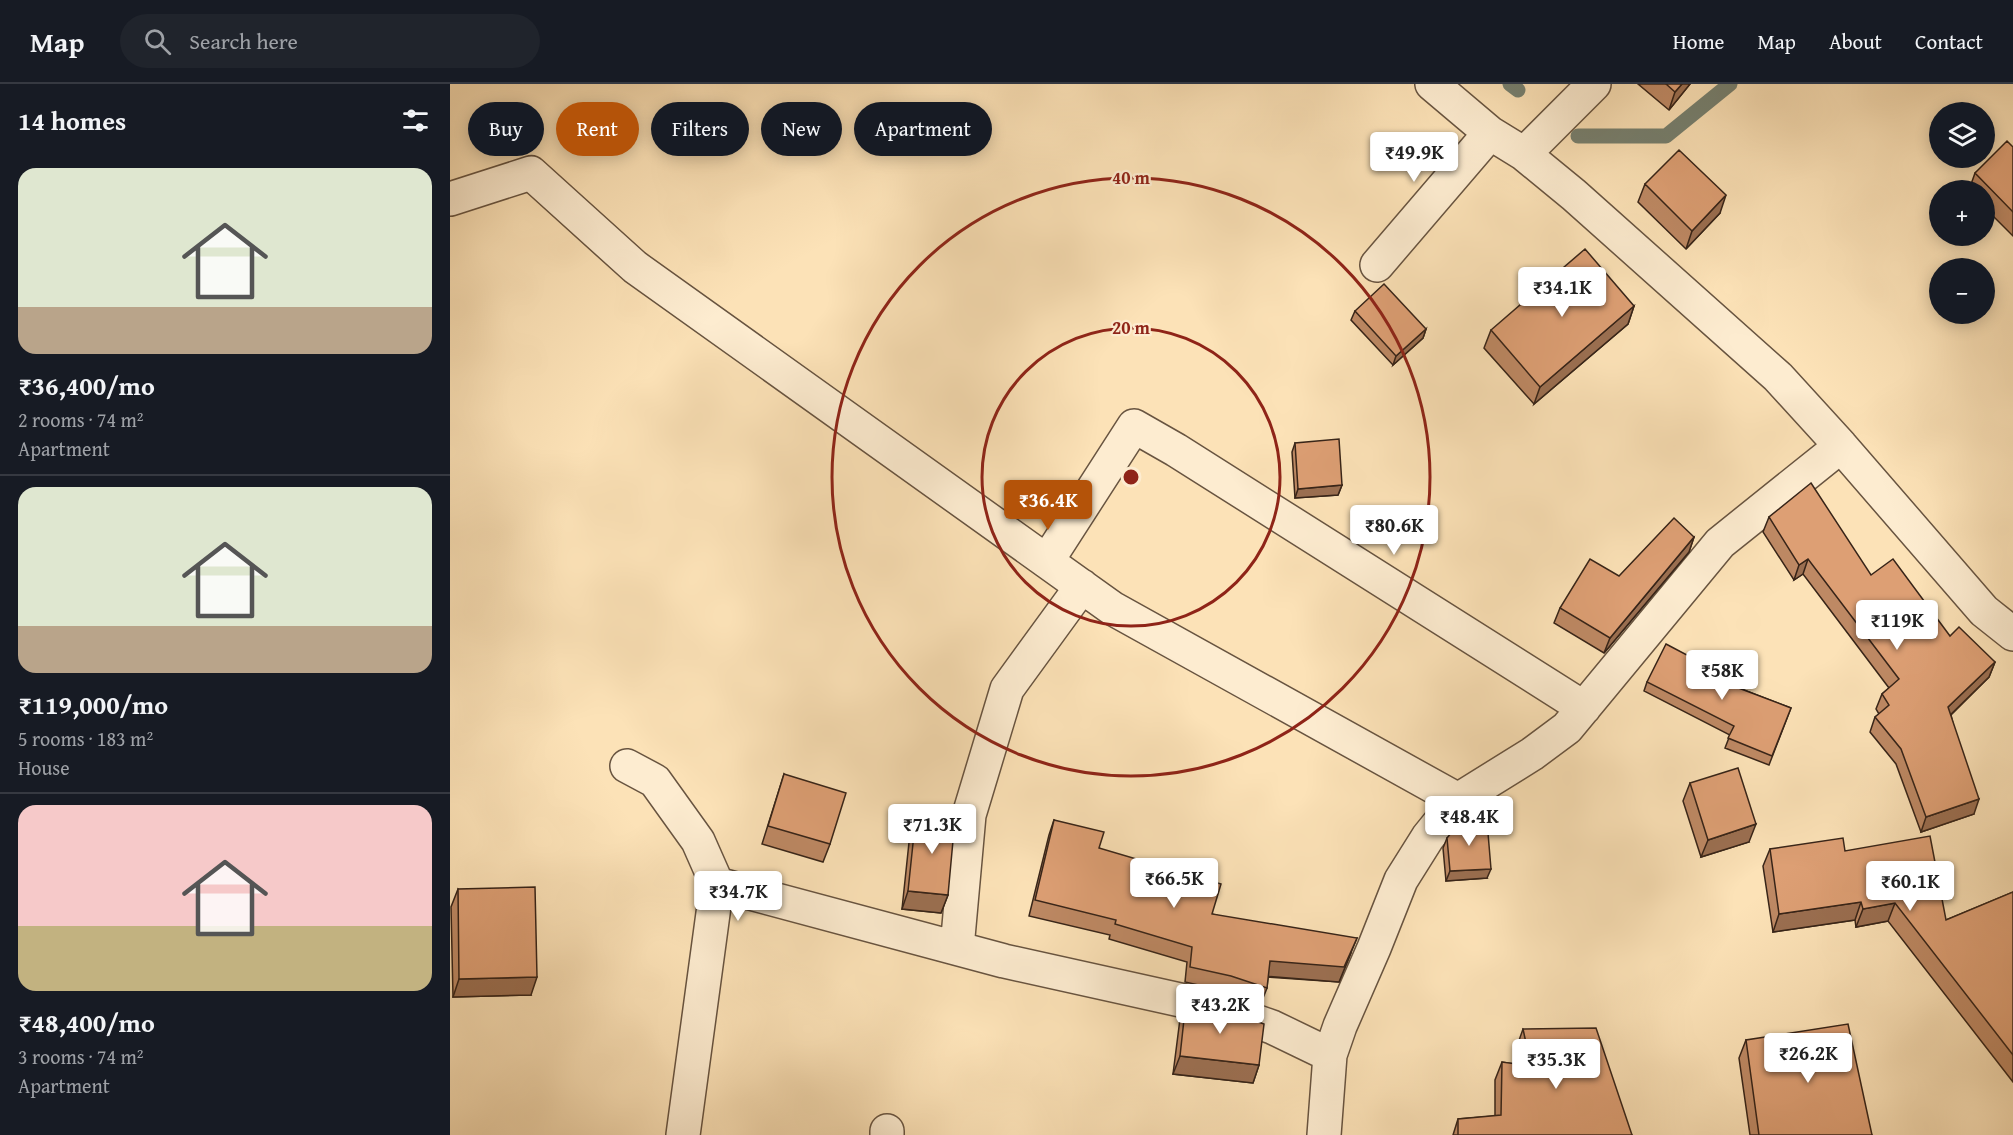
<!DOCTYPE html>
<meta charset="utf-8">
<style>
body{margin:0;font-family:"Gentium Book Plus",serif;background:#20242c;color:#f1f3f6;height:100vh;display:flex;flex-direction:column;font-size:22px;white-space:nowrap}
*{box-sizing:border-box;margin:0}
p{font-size:20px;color:#9ea1a6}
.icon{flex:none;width:33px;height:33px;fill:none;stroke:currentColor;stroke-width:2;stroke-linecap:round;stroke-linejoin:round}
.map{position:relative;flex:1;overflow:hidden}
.sheet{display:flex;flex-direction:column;background:#171b24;width:450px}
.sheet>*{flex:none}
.top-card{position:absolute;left:18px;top:18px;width:570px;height:54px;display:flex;gap:12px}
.fabs{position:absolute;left:1479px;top:18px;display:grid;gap:12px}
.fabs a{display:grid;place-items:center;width:66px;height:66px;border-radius:50%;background:#171b24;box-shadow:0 3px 15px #0003;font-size:30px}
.price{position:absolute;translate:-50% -51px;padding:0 14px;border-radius:6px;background:#fff;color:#222;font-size:20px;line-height:39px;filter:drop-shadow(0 2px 3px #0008)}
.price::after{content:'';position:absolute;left:50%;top:36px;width:18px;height:14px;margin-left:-9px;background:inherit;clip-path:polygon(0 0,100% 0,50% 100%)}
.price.on{background:#b45309;color:#fff}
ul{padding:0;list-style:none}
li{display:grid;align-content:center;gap:12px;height:318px;padding:0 18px}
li+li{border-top:2px solid #363941}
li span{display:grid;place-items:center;height:186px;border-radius:18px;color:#555}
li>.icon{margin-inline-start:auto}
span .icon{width:108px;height:108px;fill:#fffc;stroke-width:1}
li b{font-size:26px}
h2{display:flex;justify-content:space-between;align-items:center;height:72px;padding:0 18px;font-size:26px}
.tag{padding:0 21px;border-radius:27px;background:#171b24;box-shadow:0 3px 15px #0003;font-size:21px;line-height:54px}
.tag.on{background:#b45309;color:#fff}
header{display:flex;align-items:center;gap:36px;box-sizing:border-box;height:84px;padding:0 30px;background:#171b24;border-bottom:2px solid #363941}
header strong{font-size:28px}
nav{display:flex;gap:33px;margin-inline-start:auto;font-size:21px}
.search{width:420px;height:54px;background:#20242c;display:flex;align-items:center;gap:15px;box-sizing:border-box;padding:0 21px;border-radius:33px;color:#9ea1a6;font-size:22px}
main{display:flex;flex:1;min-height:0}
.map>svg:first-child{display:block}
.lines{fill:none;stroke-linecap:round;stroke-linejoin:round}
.stream{stroke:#768070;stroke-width:15}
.minor-casing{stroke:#685440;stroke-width:36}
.minor{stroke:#fdecd0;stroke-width:33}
.wall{fill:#be8964;stroke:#372418;stroke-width:1.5}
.shaded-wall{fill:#9b6f51;stroke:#372418;stroke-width:1.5}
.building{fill:#dd9f74;stroke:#372418;stroke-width:1.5}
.ring{fill:none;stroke:#8f2418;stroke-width:3}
.centre{fill:#8f2418;stroke:#fdecd0;stroke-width:3}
.ring-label{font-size:18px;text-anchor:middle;font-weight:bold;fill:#8f2418;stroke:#fdecd0;stroke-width:4.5;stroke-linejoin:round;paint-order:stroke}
</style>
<header>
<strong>Map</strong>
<div class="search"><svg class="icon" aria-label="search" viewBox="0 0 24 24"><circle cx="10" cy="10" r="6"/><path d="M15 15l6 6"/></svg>Search here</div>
<nav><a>Home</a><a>Map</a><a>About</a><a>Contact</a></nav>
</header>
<main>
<section class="sheet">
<h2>14 homes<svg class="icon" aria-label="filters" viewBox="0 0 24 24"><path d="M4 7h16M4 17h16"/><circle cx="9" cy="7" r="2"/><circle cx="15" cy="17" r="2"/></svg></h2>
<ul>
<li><span style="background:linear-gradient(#dfe7d0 75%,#b9a48a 0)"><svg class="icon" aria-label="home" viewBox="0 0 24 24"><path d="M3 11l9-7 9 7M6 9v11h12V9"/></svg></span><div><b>₹36,400/mo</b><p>2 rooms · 74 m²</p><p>Apartment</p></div></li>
<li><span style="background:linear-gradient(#dfe7d0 75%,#b9a48a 0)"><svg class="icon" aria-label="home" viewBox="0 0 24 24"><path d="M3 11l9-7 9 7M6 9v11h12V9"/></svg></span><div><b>₹119,000/mo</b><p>5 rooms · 183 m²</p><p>House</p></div></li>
<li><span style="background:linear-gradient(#f6c9c9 65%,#c2b280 0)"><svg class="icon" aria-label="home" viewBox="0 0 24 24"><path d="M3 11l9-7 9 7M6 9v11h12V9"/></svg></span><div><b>₹48,400/mo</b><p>3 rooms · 74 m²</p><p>Apartment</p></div></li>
</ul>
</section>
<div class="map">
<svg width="1563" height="1051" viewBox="0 0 1563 1051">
<rect width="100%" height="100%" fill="#fce2b7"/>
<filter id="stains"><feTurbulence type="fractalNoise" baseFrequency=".00333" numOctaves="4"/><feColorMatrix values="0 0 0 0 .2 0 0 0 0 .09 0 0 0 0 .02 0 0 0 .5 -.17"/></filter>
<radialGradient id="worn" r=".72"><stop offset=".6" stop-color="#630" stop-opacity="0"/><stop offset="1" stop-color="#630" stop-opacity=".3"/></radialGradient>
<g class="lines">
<path class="stream" d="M1060 0 1068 6
M1128 52H1216L1280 0"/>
<defs>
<path id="minor" d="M982 0 1040 49 1074 70 1124 111 1328 293 1391 362 1534 527 1563 550
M1074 70 1144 0
M0 115 81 89 185 183 662 524 1008 716
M927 181 1040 49
M597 477 684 342 726 366 1134 624
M177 682 205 697 248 757 267 800 233 1051
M267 800 554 877 771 925 822 943 880 971 874 1051
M507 864 519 731 557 605 632 502
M880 971 890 942 924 864 951 796 978 753 1008 716 1082 670 1117 644 1270 459 1391 362
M437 1051V1047"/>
</defs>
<use href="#minor" class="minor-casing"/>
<use href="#minor" class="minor"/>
</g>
<path class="wall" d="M1188 0H1240L1219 26Z
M1563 63V152L1534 123V106H1519L1525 89Z
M1195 100 1270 129 1236 165 1188 118Z
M1184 222 1178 240 1084 320 1034 264 1041 246Z
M905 227 976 245 973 254 943 281 901 236Z
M845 359 892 401 888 411 845 414 842 368Z
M1319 433 1421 491 1500 552 1545 578 1539 593 1501 631 1524 730 1471 748 1446 680 1420 648 1425 633 1429 630 1426 625 1432 610 1439 604 1353 490 1344 496 1313 448Z
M1244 453 1239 468 1154 569 1104 539 1110 524Z
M1250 589 1341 624 1319 681 1275 664 1280 651 1194 607 1197 598Z
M334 690 380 760 373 778 312 760Z
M1240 699 1299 758 1251 773 1233 717Z
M466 731 498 811 491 829 452 825 460 749Z
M604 736 649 764 762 830 901 869 889 898 818 893 817 904 811 919 775 907 735 898 737 878 659 855 660 851 579 832 599 751Z
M997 754 1037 794 996 797 993 764Z
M1320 765 1395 767 1496 836 1563 808V998L1438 837 1406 843 1405 836 1323 848 1313 782Z
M8 805 81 911 3 913 1 823Z
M736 917 809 981 803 999 723 990 730 935Z
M1073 945 1182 1051H1003L1008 1035 1045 1032V996L1052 978 1071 981 1067 962Z
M1296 956 1422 1051H1300L1289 974Z"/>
<path class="shaded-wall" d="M1232 0H1240L1219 26 1225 8Z
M1276 111 1270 129 1236 165 1242 147Z
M1184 222 1178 240 1084 320 1090 303Z
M976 245 973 254 943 281 946 272Z
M892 401 888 411 845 414 848 405Z
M1244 453 1239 468 1154 569 1160 554Z
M1358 475 1353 490 1344 496 1349 481Z
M1545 578 1539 593 1493 638 1498 623Z
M1529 715 1524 730 1471 748 1476 733Z
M1306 740 1299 758 1251 773 1258 756Z
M1041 785 1037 794 996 797 1000 787Z
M458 807 498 811 491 829 452 825Z
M1411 818 1405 836 1323 848 1329 830Z
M1445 819 1438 837 1406 843 1413 825Z
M907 854 889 898 814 892 820 877Z
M87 893 81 911 3 913 9 895Z
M730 972 809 981 803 999 723 990Z"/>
<path class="building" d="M1216 0H1232L1225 8Z
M1557 57 1563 63V128L1525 89Z
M1229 66 1276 111 1242 147 1195 100Z
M1135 165 1184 222 1090 303 1041 246Z
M934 200 976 245 946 272 905 227Z
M889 355 892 401 848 405 845 359Z
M1361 399 1421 491 1443 475 1500 552 1509 543 1545 578 1498 623 1529 715 1476 733 1451 665 1425 633 1439 621 1432 610 1449 595 1358 475 1349 481 1319 433Z
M1224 434 1244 453 1160 554 1110 524 1140 475 1169 492Z
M1216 560 1254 580 1249 589 1341 624 1322 672 1278 654 1284 642 1197 598Z
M1288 684 1306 740 1258 756 1240 699Z
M334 690 396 709 380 760 318 742Z
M466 731 505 735 498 811 458 807Z
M604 736 654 748 649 764 771 800 762 830 907 854 894 883 820 877 817 904 781 892 740 883 742 863 665 840 666 836 585 816Z
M1037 737 1041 785 1000 787 997 754 1009 739Z
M1480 752 1496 836 1563 808V971L1445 819 1413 825 1411 818 1329 830 1320 765 1393 754 1395 767Z
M85 803 87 893 9 895 8 805Z
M736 917 772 925 814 940 809 981 730 972Z
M1398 940 1422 1051H1309L1296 956Z
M1146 944 1182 1051H1008V1035L1051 1031 1052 978 1081 982 1073 945Z"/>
<g class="ring">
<circle cx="681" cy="393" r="149"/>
<circle cx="681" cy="393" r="299"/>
</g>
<circle cx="681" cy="393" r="9" class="centre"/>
<g class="ring-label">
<text x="681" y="100">40 m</text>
<text x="681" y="250">20 m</text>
</g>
<rect width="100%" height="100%" filter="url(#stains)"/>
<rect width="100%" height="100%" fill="url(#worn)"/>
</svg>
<div class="fabs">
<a><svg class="icon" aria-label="layers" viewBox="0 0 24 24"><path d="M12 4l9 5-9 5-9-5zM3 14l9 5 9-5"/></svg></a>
<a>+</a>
<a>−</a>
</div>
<b class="price" style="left:964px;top:99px">₹49.9K</b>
<b class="price" style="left:1112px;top:234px">₹34.1K</b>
<b class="price on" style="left:598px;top:447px">₹36.4K</b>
<b class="price" style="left:944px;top:472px">₹80.6K</b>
<b class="price" style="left:1447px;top:567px">₹119K</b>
<b class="price" style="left:1272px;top:617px">₹58K</b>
<b class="price" style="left:1019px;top:763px">₹48.4K</b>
<b class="price" style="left:482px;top:771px">₹71.3K</b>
<b class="price" style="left:724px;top:825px">₹66.5K</b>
<b class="price" style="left:1460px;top:828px">₹60.1K</b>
<b class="price" style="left:288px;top:838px">₹34.7K</b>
<b class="price" style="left:770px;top:951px">₹43.2K</b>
<b class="price" style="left:1358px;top:1000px">₹26.2K</b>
<b class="price" style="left:1106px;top:1006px">₹35.3K</b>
<div class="top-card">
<a class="tag">Buy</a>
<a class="tag on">Rent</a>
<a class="tag">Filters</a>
<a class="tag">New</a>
<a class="tag">Apartment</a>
</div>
</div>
</main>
